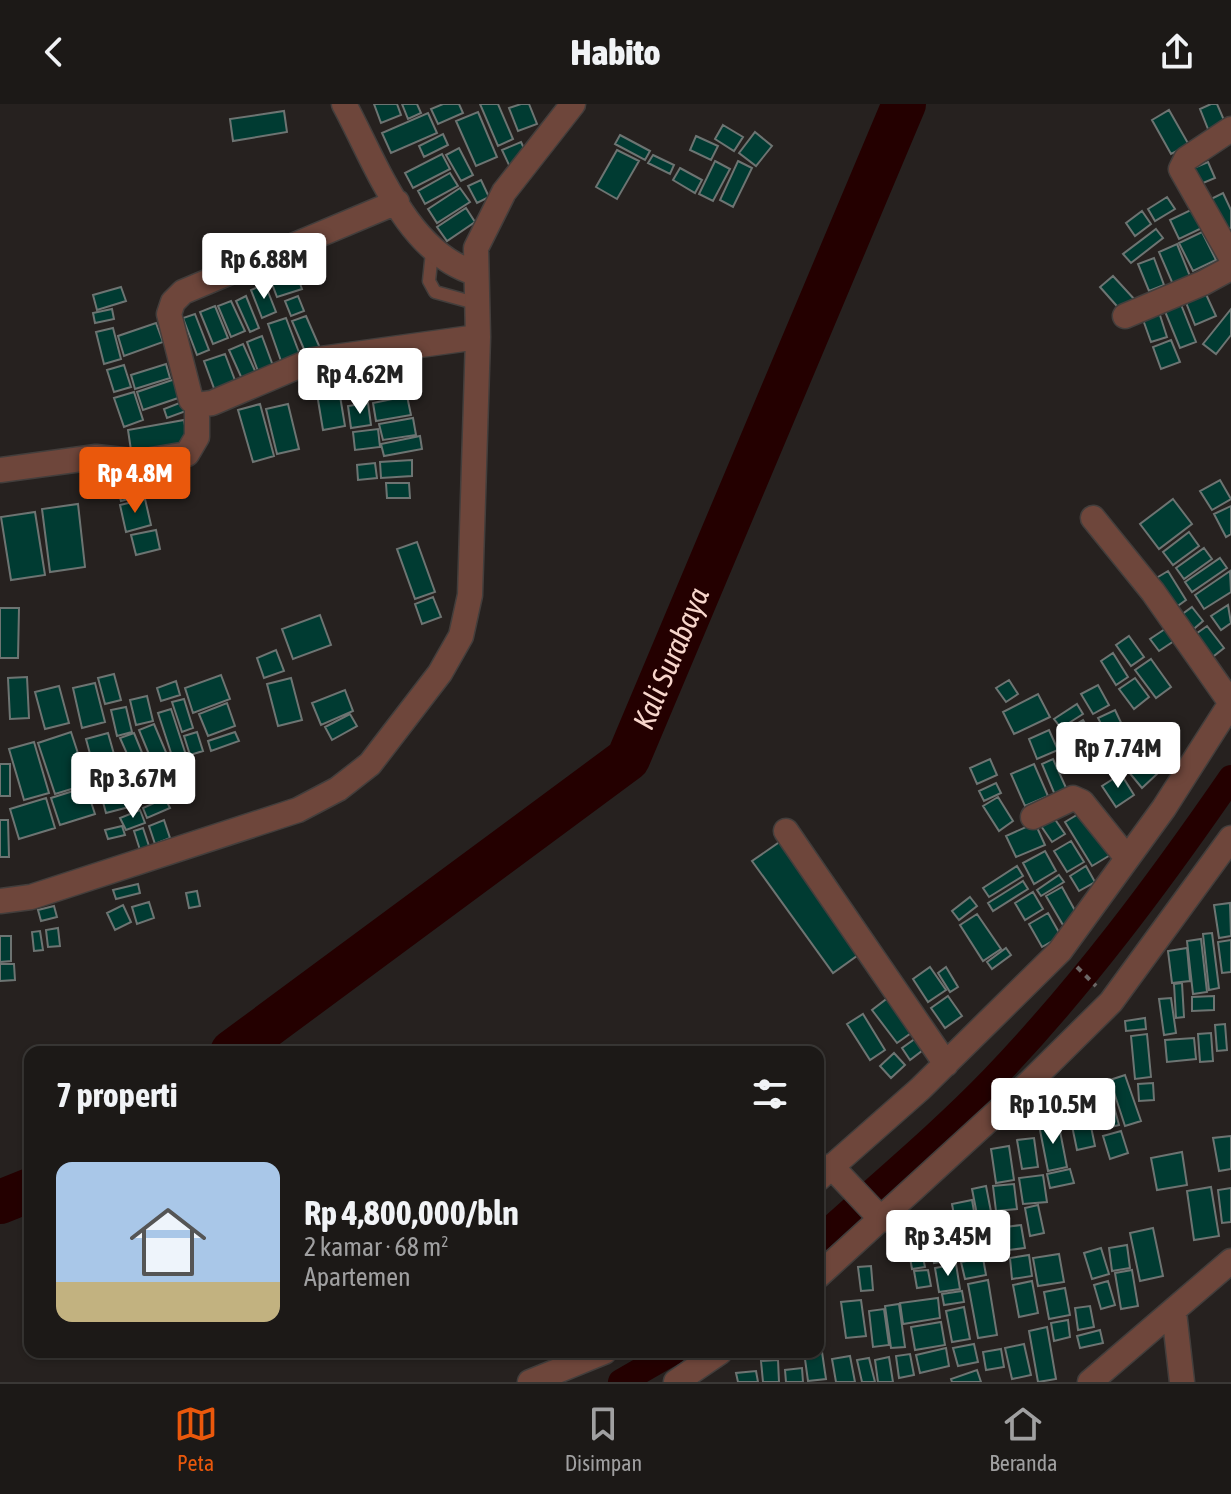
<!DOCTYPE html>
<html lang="id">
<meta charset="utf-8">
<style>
body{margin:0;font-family:"Asap Condensed",sans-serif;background:#252220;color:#f1f3f6;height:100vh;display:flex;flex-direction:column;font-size:30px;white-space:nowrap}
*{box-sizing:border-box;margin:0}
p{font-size:26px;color:#a0a0a1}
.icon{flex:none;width:44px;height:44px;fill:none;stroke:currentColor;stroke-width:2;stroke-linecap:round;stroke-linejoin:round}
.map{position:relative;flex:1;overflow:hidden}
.panel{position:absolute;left:24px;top:942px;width:800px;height:312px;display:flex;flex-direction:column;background:#1c1917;border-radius:16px;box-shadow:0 2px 6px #0004,0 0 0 2px #3a3836}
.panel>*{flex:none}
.price{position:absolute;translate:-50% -68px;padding:0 18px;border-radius:8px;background:#fff;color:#222;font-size:26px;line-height:52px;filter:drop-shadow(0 2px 4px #0008)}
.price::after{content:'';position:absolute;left:50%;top:48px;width:24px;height:18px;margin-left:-12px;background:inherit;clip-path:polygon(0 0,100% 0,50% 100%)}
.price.selected{background:#ea580c;color:#fff}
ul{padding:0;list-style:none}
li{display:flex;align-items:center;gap:24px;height:200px;padding:0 32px}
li+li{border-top:2px solid #3a3836}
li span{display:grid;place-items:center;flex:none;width:224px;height:160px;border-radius:16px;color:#555}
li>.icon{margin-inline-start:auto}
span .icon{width:96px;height:96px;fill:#fffc;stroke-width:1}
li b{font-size:34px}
h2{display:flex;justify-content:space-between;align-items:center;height:96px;padding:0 32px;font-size:34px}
header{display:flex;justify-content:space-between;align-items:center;height:104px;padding:0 32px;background:#1c1917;font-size:36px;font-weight:800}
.dock{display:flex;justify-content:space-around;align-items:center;height:112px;border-top:2px solid #3a3836;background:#1c1917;font-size:22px;color:#a0a0a1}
.dock a{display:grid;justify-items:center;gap:4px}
.dock .selected{color:#ea580c}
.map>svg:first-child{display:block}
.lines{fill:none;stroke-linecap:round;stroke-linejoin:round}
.canal{stroke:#240000;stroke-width:26}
.river{stroke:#240000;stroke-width:44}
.building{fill:#003b32;stroke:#6d7472;stroke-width:2}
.lane-casing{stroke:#433e3c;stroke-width:15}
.street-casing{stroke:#433e3c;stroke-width:27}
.path{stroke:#6c6766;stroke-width:4;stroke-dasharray:6 6;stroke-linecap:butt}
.lane{stroke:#6e463b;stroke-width:12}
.street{stroke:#6e463b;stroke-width:24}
.labels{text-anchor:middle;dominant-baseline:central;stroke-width:7;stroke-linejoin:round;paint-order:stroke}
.water-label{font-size:30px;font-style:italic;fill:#f8d6cc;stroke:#26211f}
</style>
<header><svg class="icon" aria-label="back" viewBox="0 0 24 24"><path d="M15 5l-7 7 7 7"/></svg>Habito<svg class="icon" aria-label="share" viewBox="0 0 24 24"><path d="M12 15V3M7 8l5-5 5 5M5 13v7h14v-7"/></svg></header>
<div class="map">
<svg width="1231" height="1278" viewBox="0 0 1231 1278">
<rect width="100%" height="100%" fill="#26211f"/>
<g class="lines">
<path class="canal" d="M818 1136C876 1083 938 1032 993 975 1082 882 1158 780 1231 674
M621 1278 673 1248"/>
<g class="river">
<path id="s1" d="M232 948 628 655 904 0"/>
<path d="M0 1098 30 1086"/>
</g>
</g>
<path class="building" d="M374 0H397L401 11 381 19Z
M402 0H417L421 9 408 15Z
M443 0H459L463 9 438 20 431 5Z
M480 0H498L513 35 498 42Z
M521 0H529L537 20 518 27 509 4Z
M1211 0H1217L1227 23 1210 30 1200 5Z
M1169 6 1189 41 1171 50 1152 16Z
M284 7 287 28 233 37 230 15Z
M478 8 497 53 476 62 456 17Z
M428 9 437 29 391 49 382 29Z
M723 21 743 33 734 47 715 35Z
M755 28 772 42 756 62 739 49Z
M443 30 448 41 424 53 419 42Z
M620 31 650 47 645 56 615 40Z
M696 32 718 42 711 56 690 46Z
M521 38 529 55 510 63 502 46Z
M459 44 473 71 461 77 446 51Z
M617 46 639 57 617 95 596 83Z
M442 50 450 65 413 84 405 69Z
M653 51 674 61 670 70 648 59Z
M715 57 730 65 713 97 699 90Z
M738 57 752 64 733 103 720 96Z
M1208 58 1215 74 1196 82 1189 66Z
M680 64 702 76 695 89 673 76Z
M450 69 458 82 425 100 418 87Z
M481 76 489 93 477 99 468 82Z
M460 84 470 98 437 119 428 105Z
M1223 89 1231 106V124L1225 127 1209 96Z
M1167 93 1175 105 1155 117 1148 105Z
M466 104 475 118 447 137 437 123Z
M1195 104 1204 123 1179 135 1170 116Z
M1142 107 1151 120 1135 132 1126 119Z
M1156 125 1163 134 1131 159 1123 150Z
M1202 128 1216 156 1193 167 1179 139Z
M1177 140 1192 177 1175 185 1159 148Z
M1154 154 1164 181 1149 187 1138 160Z
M294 163 302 185 277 193 269 172Z
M1113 172 1136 197 1123 209 1100 183Z
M265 180 276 208 262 214 251 186Z
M121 183 126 197 97 206 93 191Z
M1205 188 1216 212 1195 221 1185 196Z
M246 192 259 224 250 228 236 197Z
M298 192 304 207 291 212 285 197Z
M231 197 245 227 231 233 218 202Z
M1180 198 1196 238 1180 244 1164 205Z
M215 202 228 234 213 240 200 208Z
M112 205 114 215 95 219 93 209Z
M1158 205 1167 233 1151 238 1141 210Z
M1231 205V231L1216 250 1203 240Z
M195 210 209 246 197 251 183 214Z
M306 212 320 244 306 250 292 217Z
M286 214 300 251 281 257 268 220Z
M156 219 163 238 124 252 118 232Z
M113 224 121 255 104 260 96 228Z
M262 232 276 270 261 275 247 238Z
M1171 236 1180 258 1161 265 1153 243Z
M243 240 256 269 242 275 229 246Z
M225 250 236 279 215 287 204 257Z
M401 258 404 273 360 281 357 266Z
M166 260 170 274 135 285 131 271Z
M124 261 131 283 114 288 107 266Z
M178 274 184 292 143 306 137 288Z
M337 274 345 322 323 326 315 278Z
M404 276 407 289 370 296 367 283Z
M134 288 143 316 124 323 114 294Z
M407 292 411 311 376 317 373 299Z
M182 298 186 307 167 314 164 305Z
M368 299 371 321 351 324 348 302Z
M260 300 274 352 253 358 238 306Z
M288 300 299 345 277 350 266 305Z
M413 314 416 331 383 336 379 320Z
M184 316 189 343 132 353 128 326Z
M378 325 380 343 355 346 353 328Z
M420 332 422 345 384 352 381 340Z
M412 356V372L381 374 380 358Z
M375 359 377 374 358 376 357 361Z
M139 375 143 391 121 397 116 381Z
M1220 376 1231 395 1212 406 1200 387Z
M386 379H409L410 394H387Z
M145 395 151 421 126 428 120 401Z
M1173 395 1192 420 1159 445 1140 420Z
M78 400 85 463 50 468 42 405Z
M1231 402V430L1226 433 1214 410Z
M35 408 45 471 11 476 1 413Z
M156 426 160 445 136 451 131 431Z
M1189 428 1199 442 1173 461 1163 448Z
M417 438 435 488 415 495 397 445Z
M1204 444 1212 455 1184 475 1176 464Z
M1220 454 1227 464 1192 488 1185 478Z
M1168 467 1186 496 1172 506 1153 476Z
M1230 467 1231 488 1204 505 1195 491Z
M433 493 441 513 422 520 415 500Z
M1228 501 1231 519 1221 526 1211 512Z
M1192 503 1203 517 1189 529 1177 514Z
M0 504H19L18 554H0Z
M320 511 331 541 293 555 282 525Z
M1171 521 1180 533 1159 547 1150 535Z
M1207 522 1224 544 1210 555 1193 532Z
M1129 532 1144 553 1131 562 1116 541Z
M276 546 284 567 264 574 257 554Z
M1113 549 1128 573 1116 581 1101 557Z
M1151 555 1171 583 1156 594 1135 566Z
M114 570 121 596 105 600 98 574Z
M221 571 230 595 193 609 185 584Z
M27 573 29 614 10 615 8 574Z
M291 574 302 616 278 622 267 580Z
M1135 574 1149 593 1134 605 1119 585Z
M1009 576 1018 590 1006 598 996 584Z
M176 577 180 591 161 597 157 584Z
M95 579 105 618 82 624 73 584Z
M1098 581 1109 601 1093 610 1081 590Z
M59 582 69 619 45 625 35 588Z
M345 586 353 607 321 621 312 599Z
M1038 590 1050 613 1014 630 1003 608Z
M147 592 153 617 136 621 130 596Z
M184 595 193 624 182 628 172 598Z
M227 599 235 622 208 632 199 610Z
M1077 600 1083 610 1061 624 1054 615Z
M126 603 132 628 117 632 111 606Z
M171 605 186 651 173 655 158 609Z
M1115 606 1126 629 1110 637 1098 614Z
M350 610 357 622 332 636 325 623Z
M1083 616 1096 637 1077 649 1063 628Z
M154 620 168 653 153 660 139 626Z
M1161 621 1162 645 1143 646 1141 622Z
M1049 626 1058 646 1037 655 1029 635Z
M71 628 88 680 55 690 38 639Z
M197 628 203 647 190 651 184 632Z
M235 628 239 637 211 647 208 637Z
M108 629 129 703 106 709 86 635Z
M134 629 145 656 132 661 120 634Z
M34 638 49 689 24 696 9 645Z
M1101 640 1109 654 1087 667 1080 653Z
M1142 654 1157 670 1142 684 1128 667Z
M990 655 997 671 977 680 970 664Z
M1053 655 1067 686 1055 691 1042 660Z
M174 658 180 677 161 684 154 665Z
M0 660H10V692H0Z
M1034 660 1048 692 1025 702 1011 670Z
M146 669 153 694 131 700 124 675Z
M1121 670 1134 691 1116 703 1102 682Z
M996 679 1001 689 984 697 979 687Z
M86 683 95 710 60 721 51 694Z
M998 693 1013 717 999 727 983 702Z
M46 694 55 724 19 735 10 705Z
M165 694 170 704 147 714 143 704Z
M140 706 145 719 126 726 120 714Z
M1085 706 1112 750 1092 762 1065 718Z
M1052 711 1065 730 1052 738 1039 719Z
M0 716H8L9 753H0Z
M164 716 170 734 155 740 149 722Z
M1035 719 1045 741 1016 753 1006 732Z
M122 722 125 731 108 735 105 726Z
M143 724 149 742 140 746 134 727Z
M781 737 861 849 833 869 752 757Z
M1071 737 1084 758 1067 768 1054 747Z
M1045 747 1056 767 1034 780 1023 759Z
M1017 762 1023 772 989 793 983 784Z
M1086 762 1095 778 1079 787 1070 772Z
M1059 771 1064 778 1041 792 1037 786Z
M1023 777 1028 785 993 807 988 799Z
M138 780 140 789 116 795 113 786Z
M1062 783 1078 812 1063 821 1046 792Z
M197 787 200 802 189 804 186 789Z
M1033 788 1043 805 1025 816 1015 799Z
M970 793 977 802 959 816 952 807Z
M149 798 154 814 137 820 132 803Z
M1230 799 1231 832 1219 834 1214 801Z
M123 801 131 818 115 826 107 809Z
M54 802 57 813 41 817 38 806Z
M1048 809 1061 832 1042 843 1029 820Z
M977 810 1001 845 983 857 960 821Z
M58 824 60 842 48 843 46 826Z
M40 827 43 846 34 847 32 828Z
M1212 829 1219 884 1209 886 1203 830Z
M0 832H11V857L0 858Z
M1201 835 1207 888 1193 890 1187 837Z
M1231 836V868L1222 869 1218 838Z
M1006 844 1011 851 992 865 987 858Z
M1187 844 1190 877 1172 879 1168 847Z
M0 860H14L15 876 0 877Z
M930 863 946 886 928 898 913 875Z
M946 863 958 883 950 888 938 869Z
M1182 879 1184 913 1176 914 1174 880Z
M948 892 962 912 945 924 931 904Z
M1214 892V906L1192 907V893Z
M889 893 914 927 897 939 872 906Z
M1171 894 1176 929 1164 931 1159 895Z
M863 910 885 946 870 956 847 920Z
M1145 914 1146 925 1126 927 1125 917Z
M1225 920 1227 946 1217 947 1215 921Z
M1211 929 1213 957 1200 958 1198 930Z
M1147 930 1151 973 1135 975 1131 932Z
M919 932 927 943 910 956 902 944Z
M1194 934 1196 955 1167 958 1165 936Z
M894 949 905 961 891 974 880 962Z
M1125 971 1141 1017 1125 1022 1110 976Z
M1153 979 1154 996 1139 997 1138 980Z
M1110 988 1119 1021 1103 1025 1094 993Z
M1084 992 1087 1006 1067 1011 1064 997Z
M1089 1013 1095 1042 1077 1046 1071 1017Z
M1058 1017 1067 1063 1048 1067 1039 1021Z
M1121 1027 1128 1049 1110 1055 1103 1032Z
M1231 1032V1065L1219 1067 1213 1034Z
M1034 1034 1038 1063 1022 1065 1017 1036Z
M1009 1042 1014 1076 996 1079 991 1045Z
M1182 1048 1187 1081 1157 1086 1151 1054Z
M1070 1065 1074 1079 1050 1084 1047 1070Z
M1043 1071 1047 1098 1023 1100 1019 1074Z
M1014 1080 1017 1105 996 1107 993 1082Z
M986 1082 994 1123 980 1126 972 1085Z
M1211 1083 1219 1132 1194 1136 1187 1087Z
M1231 1084V1118L1222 1119 1218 1086Z
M972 1096 978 1130 958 1133 952 1100Z
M1038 1101 1044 1129 1030 1132 1025 1104Z
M946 1118 954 1155 934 1159 927 1122Z
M1021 1121 1025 1144 1009 1146 1005 1123Z
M1153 1124 1163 1172 1140 1177 1130 1129Z
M1000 1130 1002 1141 985 1145 983 1134Z
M919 1134 925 1163 912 1165 907 1136Z
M977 1134 980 1147 962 1151 959 1138Z
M1127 1141 1130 1164 1112 1167 1109 1144Z
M1101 1144 1109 1170 1092 1175 1084 1149Z
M1059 1150 1064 1178 1038 1182 1033 1154Z
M1029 1151 1032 1172 1012 1175 1010 1154Z
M983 1154 986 1171 965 1175 961 1158Z
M956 1160 960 1185 939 1188 935 1164Z
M871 1162 873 1186 861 1187 858 1163Z
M928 1166 931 1182 917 1184 914 1167Z
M1132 1166 1138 1202 1121 1205 1115 1169Z
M988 1176 997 1231 978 1234 968 1180Z
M1032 1177 1038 1209 1019 1213 1013 1181Z
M1108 1177 1115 1201 1101 1205 1094 1181Z
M1065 1184 1070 1211 1049 1215 1044 1188Z
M962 1187 964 1198 944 1201 942 1190Z
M938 1194 940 1214 903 1220 900 1199Z
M861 1196 866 1232 846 1234 841 1198Z
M899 1200 905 1243 891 1244 885 1202Z
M1090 1202 1094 1223 1078 1226 1075 1204Z
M964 1203 970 1235 952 1238 946 1207Z
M884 1205 889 1241 873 1243 869 1207Z
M1068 1216 1070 1233 1054 1237 1051 1219Z
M941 1218 945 1241 915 1246 911 1223Z
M1047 1223 1056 1275 1038 1278 1029 1227Z
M1100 1226 1103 1239 1080 1244 1077 1232Z
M974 1240 978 1258 958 1262 953 1244Z
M1024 1240 1031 1271 1012 1275 1005 1244Z
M818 1241H821L826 1275 808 1277 804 1248H818Z
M946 1244 949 1262 920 1269 916 1251Z
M1001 1245 1004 1263 986 1266 983 1248Z
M910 1250 914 1271 899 1274 896 1252Z
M850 1252 855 1278H836L832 1255Z
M889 1253 893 1278H878L875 1256Z
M869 1254 875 1278H862L857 1256Z
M778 1256 779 1278H763L761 1257Z
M802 1264 803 1278H786L785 1266Z
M977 1266 981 1278H952L951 1275Z
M756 1267 758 1278H738L736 1269Z"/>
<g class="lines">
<defs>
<path id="lane" d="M432 148 429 177 435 188 475 199"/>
<path id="street" d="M344 0C376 59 406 148 475 169
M1231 25 1186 55 1181 65 1231 153
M397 98 183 188 173 198 169 210 191 296 197 301 212 299 313 256 478 233
M1125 212 1203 179 1231 164
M0 366 96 353 140 358 187 350 197 333V301
M1033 713 1073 694 1082 698 1127 754
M786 727 946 960
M0 797 31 793 298 706 338 685 370 660 440 569 461 532 470 491 478 233 476 144 504 88 573 0
M831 1062 882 1116
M818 1075 920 985 1060 847 1164 704 1231 599 1153 488 1093 414
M818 1172 1029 979 1111 898 1231 734
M1174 1208 1182 1278
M530 1278 604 1248
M676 1278 720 1248
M1090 1278 1231 1157"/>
</defs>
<use href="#lane" class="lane-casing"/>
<use href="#street" class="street-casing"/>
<path class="path" d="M1077 863 1096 882"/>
<use href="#lane" class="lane"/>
<use href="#street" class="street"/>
</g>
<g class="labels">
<g class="water-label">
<text stroke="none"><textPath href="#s1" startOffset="602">Kali Surabaya</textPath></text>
</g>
</g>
</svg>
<b class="price" style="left:264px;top:197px">Rp 6.88M</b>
<b class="price" style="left:360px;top:312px">Rp 4.62M</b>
<b class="price selected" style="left:135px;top:411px">Rp 4.8M</b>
<b class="price" style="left:1118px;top:686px">Rp 7.74M</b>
<b class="price" style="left:133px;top:716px">Rp 3.67M</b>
<b class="price" style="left:1053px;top:1042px">Rp 10.5M</b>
<b class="price" style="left:948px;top:1174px">Rp 3.45M</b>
<section class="panel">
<h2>7 properti<svg class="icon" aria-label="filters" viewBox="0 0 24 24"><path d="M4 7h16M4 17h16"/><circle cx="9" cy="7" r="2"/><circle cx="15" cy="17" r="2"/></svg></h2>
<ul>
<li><span style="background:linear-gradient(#a9c7e8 75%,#c2b280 0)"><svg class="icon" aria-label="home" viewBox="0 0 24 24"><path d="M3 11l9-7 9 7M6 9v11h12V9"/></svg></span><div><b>Rp 4,800,000/bln</b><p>2 kamar · 68 m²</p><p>Apartemen</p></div></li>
</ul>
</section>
</div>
<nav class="dock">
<a class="selected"><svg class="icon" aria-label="map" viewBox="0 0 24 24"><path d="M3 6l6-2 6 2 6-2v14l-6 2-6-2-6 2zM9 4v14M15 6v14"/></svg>Peta</a>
<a><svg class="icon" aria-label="saved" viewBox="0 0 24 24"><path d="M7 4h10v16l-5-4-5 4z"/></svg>Disimpan</a>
<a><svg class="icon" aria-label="home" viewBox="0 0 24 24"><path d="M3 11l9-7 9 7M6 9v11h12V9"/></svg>Beranda</a>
</nav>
